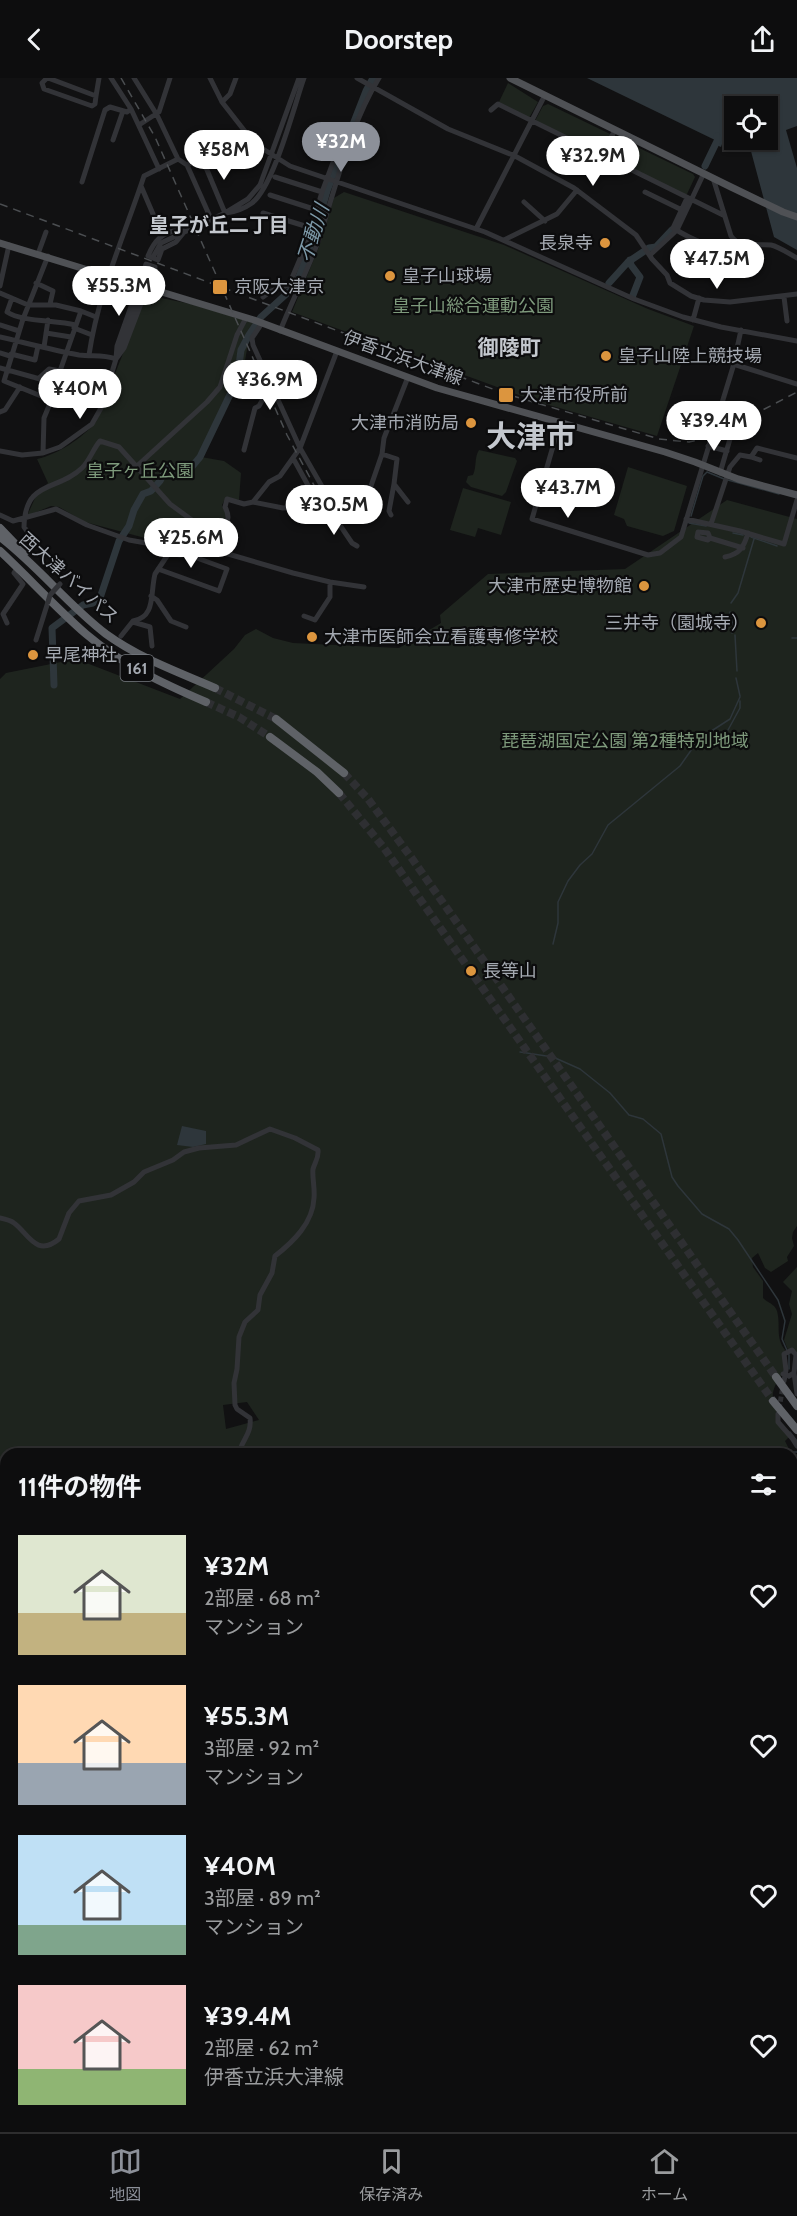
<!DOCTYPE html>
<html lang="ja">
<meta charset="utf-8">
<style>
body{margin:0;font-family:Cabin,"Noto Sans JP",sans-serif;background:#161617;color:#f1f3f6;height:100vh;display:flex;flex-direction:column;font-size:22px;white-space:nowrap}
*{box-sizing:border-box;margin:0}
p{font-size:20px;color:#9a9c9e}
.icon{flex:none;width:33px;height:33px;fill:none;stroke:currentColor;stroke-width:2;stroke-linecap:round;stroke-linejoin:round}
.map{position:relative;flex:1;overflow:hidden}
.side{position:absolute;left:0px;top:1370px;width:798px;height:686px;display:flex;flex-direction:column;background:#0d0d0e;border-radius:18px 18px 0 0;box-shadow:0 2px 4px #0004,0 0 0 2px #2d2d2e}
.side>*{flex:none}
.fabs{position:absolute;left:724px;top:18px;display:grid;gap:12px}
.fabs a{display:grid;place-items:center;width:54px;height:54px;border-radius:0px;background:#0d0d0e;box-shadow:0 2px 4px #0004,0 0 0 2px #2d2d2e;font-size:30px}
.price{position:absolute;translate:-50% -51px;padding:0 14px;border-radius:21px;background:#fff;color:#222;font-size:20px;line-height:39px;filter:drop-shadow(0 2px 3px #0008)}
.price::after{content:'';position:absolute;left:50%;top:36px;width:18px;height:14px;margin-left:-9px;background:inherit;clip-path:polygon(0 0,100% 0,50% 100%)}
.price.current{background:#8c9099;color:#fff}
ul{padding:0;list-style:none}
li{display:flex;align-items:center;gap:18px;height:150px;padding:0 18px}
li span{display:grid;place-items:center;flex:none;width:168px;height:120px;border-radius:0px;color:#555}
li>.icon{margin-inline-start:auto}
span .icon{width:72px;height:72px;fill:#fffc;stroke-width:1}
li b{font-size:26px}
h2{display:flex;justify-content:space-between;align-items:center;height:72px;padding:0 18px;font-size:26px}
header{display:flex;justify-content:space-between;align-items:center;height:78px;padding:0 18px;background:#0d0d0e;font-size:27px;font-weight:700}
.dock{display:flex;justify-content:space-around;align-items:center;height:84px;border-top:2px solid #2d2d2e;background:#0d0d0e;font-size:16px;color:#9a9c9e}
.dock a{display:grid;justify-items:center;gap:3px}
.dock .current{color:#8c9099}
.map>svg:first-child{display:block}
.green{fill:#1e241e;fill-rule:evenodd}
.water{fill:#2e363b}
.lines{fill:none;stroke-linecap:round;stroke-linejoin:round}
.stream{stroke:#2e363b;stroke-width:1.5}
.river{stroke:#2e363b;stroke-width:7}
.minor-tunnel{stroke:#2e2f32;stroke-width:5;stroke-dasharray:5 2.5;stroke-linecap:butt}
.highway-tunnel{stroke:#2e2f32;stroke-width:8;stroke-dasharray:8 4;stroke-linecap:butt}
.minor{stroke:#323337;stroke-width:5}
.major{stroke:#4f5155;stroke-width:7}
.highway{stroke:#5f6267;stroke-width:8}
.rail{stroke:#4b4e51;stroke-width:1.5;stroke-dasharray:8 6;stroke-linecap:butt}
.minor-bridge{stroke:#323337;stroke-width:5}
.major-bridge{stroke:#4f5155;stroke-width:7}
.poi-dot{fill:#dc953e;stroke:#0c0c0d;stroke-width:2}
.labels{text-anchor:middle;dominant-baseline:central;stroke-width:4.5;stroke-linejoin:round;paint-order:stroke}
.shield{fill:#0c0c0d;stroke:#767a80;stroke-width:1.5}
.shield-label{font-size:16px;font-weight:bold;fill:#a4a9b1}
.poi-label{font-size:18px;fill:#a4a9b1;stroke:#0c0c0d;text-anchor:start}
.park-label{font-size:18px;fill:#7e9a7c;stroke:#0c0c0d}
.street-label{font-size:18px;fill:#a4a9b1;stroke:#0c0c0d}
.neighbourhood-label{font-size:20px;font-weight:bold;fill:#c4c8ce;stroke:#0c0c0d}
.water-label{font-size:20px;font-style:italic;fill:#7e9aa9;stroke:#0c0c0d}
.quarter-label{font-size:21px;font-weight:bold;fill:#c4c8ce;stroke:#0c0c0d}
.town-label{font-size:30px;font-weight:bold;fill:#c4c8ce;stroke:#0c0c0d}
</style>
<header><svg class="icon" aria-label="back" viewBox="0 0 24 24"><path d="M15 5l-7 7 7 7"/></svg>Doorstep<svg class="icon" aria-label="share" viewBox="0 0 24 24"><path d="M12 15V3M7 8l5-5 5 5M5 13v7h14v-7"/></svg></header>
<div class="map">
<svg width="797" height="2054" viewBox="0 0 797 2054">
<rect width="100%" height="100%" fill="#111112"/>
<path class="green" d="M508 5 538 24 529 40 499 24Z
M548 26 693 96 695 99 687 116 685 117 535 43 543 28Z
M344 114 504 167 648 231 694 248 657 358 535 323 292 234 319 169 334 120Z
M146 217 191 226 258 246 249 259 243 295 201 379 224 383 241 395 239 422 226 419 222 427 226 437 225 446 210 453 203 466 179 469 85 444 59 429 51 428 27 438 36 418 48 405 37 381C59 376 82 360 96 344Z
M479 372 515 380 517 383 506 414 502 418 471 409 466 404 468 398 473 397C477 388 474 380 479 372Z
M628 389 687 408 674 453 663 458 627 448 624 441 614 437Z
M463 410 511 424 501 457 478 450 475 459 450 452Z
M727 422 797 441V1148L793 1154 792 1160 794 1168 787 1179 788 1183 771 1194 765 1190 758 1175 752 1180 753 1189 763 1203V1220C768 1225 775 1226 777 1233 781 1248 775 1259 785 1272L783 1281 785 1292C780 1301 771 1309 773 1322 774 1330 778 1332 777 1340L789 1359 785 1363 791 1375 6 1376V2049H792V1376H797V2054H0V601L6 595 76 581 180 621 234 571 245 557 256 551 273 560 293 565 399 570 441 545 440 537 488 496 625 491ZM247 1324 259 1342 226 1351 223 1327Z
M797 1189V1305V1276L788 1272 784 1262 792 1236 789 1226 792 1213 783 1204Z"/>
<path class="water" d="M587 0H797V48L786 52 797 90V172L774 159 748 62H768V28H735V49L730 60 724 62 722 72 723 63 721 69 714 66 715 62Z
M182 1048 206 1053V1066L193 1069 177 1067Z"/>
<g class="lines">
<path class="stream" d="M728 402 779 416
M691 438 703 398 707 394 724 401
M689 445 706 448
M733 455 743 457
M751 459 777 468
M731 525 738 515 754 461
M730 534V538L733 545 732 555
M735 557 737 593
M792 560H797
M736 600 740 618
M728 652 740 630V623
M553 866 558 845V824L568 803 580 787 592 776 608 747 680 688 699 661 730 641 740 619
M520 974 553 979 580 991 610 1015 629 1037 643 1041 661 1056 672 1099 678 1108 702 1136 729 1151 738 1162 778 1222 785 1243 782 1261 789 1277V1291
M790 1354 797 1363
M674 1376 797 1374
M242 2054 243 2049"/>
<path class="river" d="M705 88 718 61 717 58
M630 182 631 187 640 199 633 217
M609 205 628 184 649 170 656 169 672 152
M54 607 52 550 83 527 93 525 100 520 119 463 129 448 134 432 143 416 151 413 160 403 167 389 174 390 181 397H185L200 379 237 302 241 272 249 257 261 239 293 210 297 204 315 155 327 113 366 13 373 0"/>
<path class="minor-tunnel" d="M779 1331 783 1308"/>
<path class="highway-tunnel" d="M215 610 276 641
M206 624 239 639 270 659
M344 695 368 721 413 782 776 1299
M339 715 384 770 773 1323"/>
<path class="minor" d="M47 0 42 5 44 11 92 28 95 26 96 18
M48 0 96 18 99 0
M111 0 131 31 159 91
M134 0 157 37 178 81 187 87 211 141
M210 0 222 24 247 56 260 69 290 88 485 154 634 221 683 239 721 249 797 263
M357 0 448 51 515 78 574 110 636 157 652 181 667 197 670 205 691 218 704 222 730 224 797 216
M222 24 230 16 236 0
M491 32 498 26 723 137
M139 47 159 34 170 0
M113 62 123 33
M602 77 615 52
M187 87 202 80 225 135
M713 100 731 158C741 172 756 165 771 167 780 169 789 176 797 180
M82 104 105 32 110 29 127 34 131 31
M141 108 162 157
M322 114 342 60
M645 114 682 132
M270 117 326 135
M687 120 673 150C691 161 714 174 735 164
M524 124 545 143
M226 135C235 134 245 130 252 125 274 108 294 28 304 0
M263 135 321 153
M476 151 545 17
M179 152 185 153 176 164 162 171 158 182 148 178C154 163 162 154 179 152Z
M504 162 557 136 577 112
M706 167 705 179 726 178
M38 176 46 154
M650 177 677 152 704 95
M48 178 23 241 4 303 51 322
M153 179 161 165 225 135 248 121 260 107 299 0
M146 186 155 189 124 270 116 281 117 268Z
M36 205 53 213 50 226
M144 205 149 190
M0 208 9 167
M0 215 28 227H56L81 233 96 239
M263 219 271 213 289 207 308 162 322 114 275 99
M784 219 787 243
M12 220 7 234C22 244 56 242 75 247
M693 242 699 220
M262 245 252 260 253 267 300 370 328 419 327 428 352 465 357 468
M0 247 19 253
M74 250 92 257
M280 253C292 223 307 194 318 164 336 109 349 49 379 0
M46 255 71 259
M0 259C26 265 52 272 79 277 92 279 102 276 116 281
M44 269 48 242
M0 275 10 278
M11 276 35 282 38 268
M89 277C98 215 125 156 144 98L178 81
M733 286 797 306
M0 290 58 306 44 340 43 375
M39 300 49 291 60 293 81 233
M0 334 5 332 20 309
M717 340 730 345
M560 344 532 441 648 477 660 475 681 459 733 289 741 252
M708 368 727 373
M244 372 255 330 259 328 271 307
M0 373 22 377 43 375 60 369 92 346 101 330 116 281 140 216
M382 376 397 381 394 406 408 424
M751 379 760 382
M293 380 321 431
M137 388 207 324 220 309 237 257 246 240
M720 395 730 361
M253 424 269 404 280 398 300 370 337 273
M0 437 13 443 56 431 87 447 129 462 180 471 204 469 293 495 330 504 364 509
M391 437 389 433 394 406
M686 441 740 453 784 466 797 422
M711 446 730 389 740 377 751 379 757 370 797 380
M710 460 708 455 698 454 697 459 708 462 710 460 743 470
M204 469 211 456C224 451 233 444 225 429L227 421 244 426 253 424 283 430 302 429 319 432 333 428 361 437 382 376 384 360 408 299
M27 475 33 461 24 449C25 401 57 414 82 390 90 382 93 371 100 363L119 369 170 426 211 456
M725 479C740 476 744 469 748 455
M151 518 157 522 171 543 186 549
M304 538 315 542 330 519V504
M133 544 150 549 152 568
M7 545 3 536 23 506 14 495 16 492
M121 558 133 543C156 539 150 516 155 496L169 475 180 477 186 476 227 491 219 513 158 491
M36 562 48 524
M0 1140C5 1141 10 1142 14 1145 28 1155 36 1180 59 1161L69 1135 79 1123 111 1117 134 1104 144 1094 173 1082 184 1074 199 1070 236 1067 270 1051 295 1060 318 1072C319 1080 315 1084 313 1091 312 1099 315 1110 314 1120 313 1145 293 1164 275 1178L272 1195 260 1217 258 1232 245 1244 239 1259 237 1291 234 1305 235 1327 237 1331 250 1340C252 1357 241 1362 239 1376
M794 1295 797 1316
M784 1303 786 1292 784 1276 792 1272 796 1277 794 1295 789 1298
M778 1336V1344L792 1360 797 1368
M0 1661 6 1660
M0 1677 5 1689 3 1706 0 1708"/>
<path class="major" d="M510 0 731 109 783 134 797 139
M0 165 140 208
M145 209 254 242 437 310 665 374 695 384 738 401 797 417"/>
<path class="highway" d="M0 450 24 475
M0 459C38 488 68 527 106 556 139 580 178 594 215 610
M0 473C29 500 56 530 86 556 121 586 164 606 206 624
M276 641 344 695
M270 659 317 694 339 715
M776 1299 797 1328
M773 1323 797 1352"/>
<path class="rail" d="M121 0 155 59 287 357 322 422
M0 126 506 316 659 361 689 364 711 359 797 314"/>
<path class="minor-bridge" d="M48 524 50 517 60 506
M783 1296 789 1298"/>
<path class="major-bridge" d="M140 208 145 209"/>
</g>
<g class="poi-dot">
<circle cx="605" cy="165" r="6"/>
<circle cx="390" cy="198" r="6"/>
<rect x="212" y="201" width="16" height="16" rx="3"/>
<circle cx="606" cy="278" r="6"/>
<rect x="498" y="309" width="16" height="16" rx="3"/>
<circle cx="471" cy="345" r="6"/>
<circle cx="644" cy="508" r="6"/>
<circle cx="761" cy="545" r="6"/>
<circle cx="312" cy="559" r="6"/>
<circle cx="33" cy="577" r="6"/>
<circle cx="471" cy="893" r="6"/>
</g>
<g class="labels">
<rect class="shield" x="120.5" y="577" width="33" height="26" rx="4.5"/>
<g class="shield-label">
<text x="137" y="590">161</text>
</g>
<g class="poi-label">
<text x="593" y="165" text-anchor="end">長泉寺</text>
<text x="402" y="198">皇子山球場</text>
<text x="234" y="209">京阪大津京</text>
<text x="618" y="278">皇子山陸上競技場</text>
<text x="520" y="317">大津市役所前</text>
<text x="459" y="345" text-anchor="end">大津市消防局</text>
<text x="632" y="508" text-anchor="end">大津市歴史博物館</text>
<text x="749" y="545" text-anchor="end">三井寺（園城寺）</text>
<text x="324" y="559">大津市医師会立看護専修学校</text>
<text x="45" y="577">早尾神社</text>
<text x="483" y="893">長等山</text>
</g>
<g class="park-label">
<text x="473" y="228">皇子山総合運動公園</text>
<text x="140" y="393">皇子ヶ丘公園</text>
<text x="625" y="663">琵琶湖国定公園 第2種特別地域</text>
</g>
<g class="street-label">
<text transform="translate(403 280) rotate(20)">伊香立浜大津線</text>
<text transform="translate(69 500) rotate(42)">西大津バイパス</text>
</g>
<g class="neighbourhood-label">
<text x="219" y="147">皇子が丘二丁目</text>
</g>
<g class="water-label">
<text transform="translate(313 155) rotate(-72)">不動川</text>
</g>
<g class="quarter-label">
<text x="509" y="269">御陵町</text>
</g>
<g class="town-label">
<text x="531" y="358">大津市</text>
</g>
</g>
</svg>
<div class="fabs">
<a><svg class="icon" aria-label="locate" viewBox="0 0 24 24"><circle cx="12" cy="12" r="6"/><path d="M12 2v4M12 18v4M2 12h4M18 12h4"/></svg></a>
</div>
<b class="price current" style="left:341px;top:95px">¥32M</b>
<b class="price" style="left:224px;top:103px">¥58M</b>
<b class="price" style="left:593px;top:109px">¥32.9M</b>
<b class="price" style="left:717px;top:212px">¥47.5M</b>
<b class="price" style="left:119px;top:239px">¥55.3M</b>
<b class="price" style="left:270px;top:333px">¥36.9M</b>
<b class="price" style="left:80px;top:342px">¥40M</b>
<b class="price" style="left:714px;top:374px">¥39.4M</b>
<b class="price" style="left:568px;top:441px">¥43.7M</b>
<b class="price" style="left:334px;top:458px">¥30.5M</b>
<b class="price" style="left:191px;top:491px">¥25.6M</b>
<section class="side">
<h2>11件の物件<svg class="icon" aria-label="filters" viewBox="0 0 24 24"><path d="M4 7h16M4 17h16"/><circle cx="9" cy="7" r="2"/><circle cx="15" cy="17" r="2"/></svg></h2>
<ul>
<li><span style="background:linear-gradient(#dfe7d0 65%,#c2b280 0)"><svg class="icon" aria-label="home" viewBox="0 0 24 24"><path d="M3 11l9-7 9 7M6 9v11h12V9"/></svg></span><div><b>¥32M</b><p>2部屋 · 68 m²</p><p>マンション</p></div><svg class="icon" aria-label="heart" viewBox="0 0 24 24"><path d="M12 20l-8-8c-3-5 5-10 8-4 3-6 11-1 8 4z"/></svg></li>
<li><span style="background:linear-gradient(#ffd9b3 65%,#9aa5b1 0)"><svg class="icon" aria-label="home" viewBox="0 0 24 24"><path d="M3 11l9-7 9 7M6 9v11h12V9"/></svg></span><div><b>¥55.3M</b><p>3部屋 · 92 m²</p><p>マンション</p></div><svg class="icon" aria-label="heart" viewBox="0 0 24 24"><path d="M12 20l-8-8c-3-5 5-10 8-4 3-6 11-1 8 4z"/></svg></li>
<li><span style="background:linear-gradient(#bfe0f5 75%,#7fa58c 0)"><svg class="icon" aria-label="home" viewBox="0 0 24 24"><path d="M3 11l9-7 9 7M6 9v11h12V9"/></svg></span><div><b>¥40M</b><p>3部屋 · 89 m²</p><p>マンション</p></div><svg class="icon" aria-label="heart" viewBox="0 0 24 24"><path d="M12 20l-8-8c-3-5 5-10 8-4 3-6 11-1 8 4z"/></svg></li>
<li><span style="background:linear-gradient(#f6c9c9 70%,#8fb573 0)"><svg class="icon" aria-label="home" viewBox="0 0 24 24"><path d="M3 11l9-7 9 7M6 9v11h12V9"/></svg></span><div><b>¥39.4M</b><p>2部屋 · 62 m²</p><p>伊香立浜大津線</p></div><svg class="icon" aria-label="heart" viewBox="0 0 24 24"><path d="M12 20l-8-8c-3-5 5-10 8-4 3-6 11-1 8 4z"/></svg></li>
</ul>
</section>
</div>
<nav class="dock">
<a class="current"><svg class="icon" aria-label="map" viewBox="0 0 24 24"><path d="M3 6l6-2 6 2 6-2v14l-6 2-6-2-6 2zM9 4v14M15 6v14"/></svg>地図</a>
<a><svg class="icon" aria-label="saved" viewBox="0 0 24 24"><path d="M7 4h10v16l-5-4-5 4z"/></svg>保存済み</a>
<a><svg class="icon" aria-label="home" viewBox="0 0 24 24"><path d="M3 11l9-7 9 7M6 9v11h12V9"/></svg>ホーム</a>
</nav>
